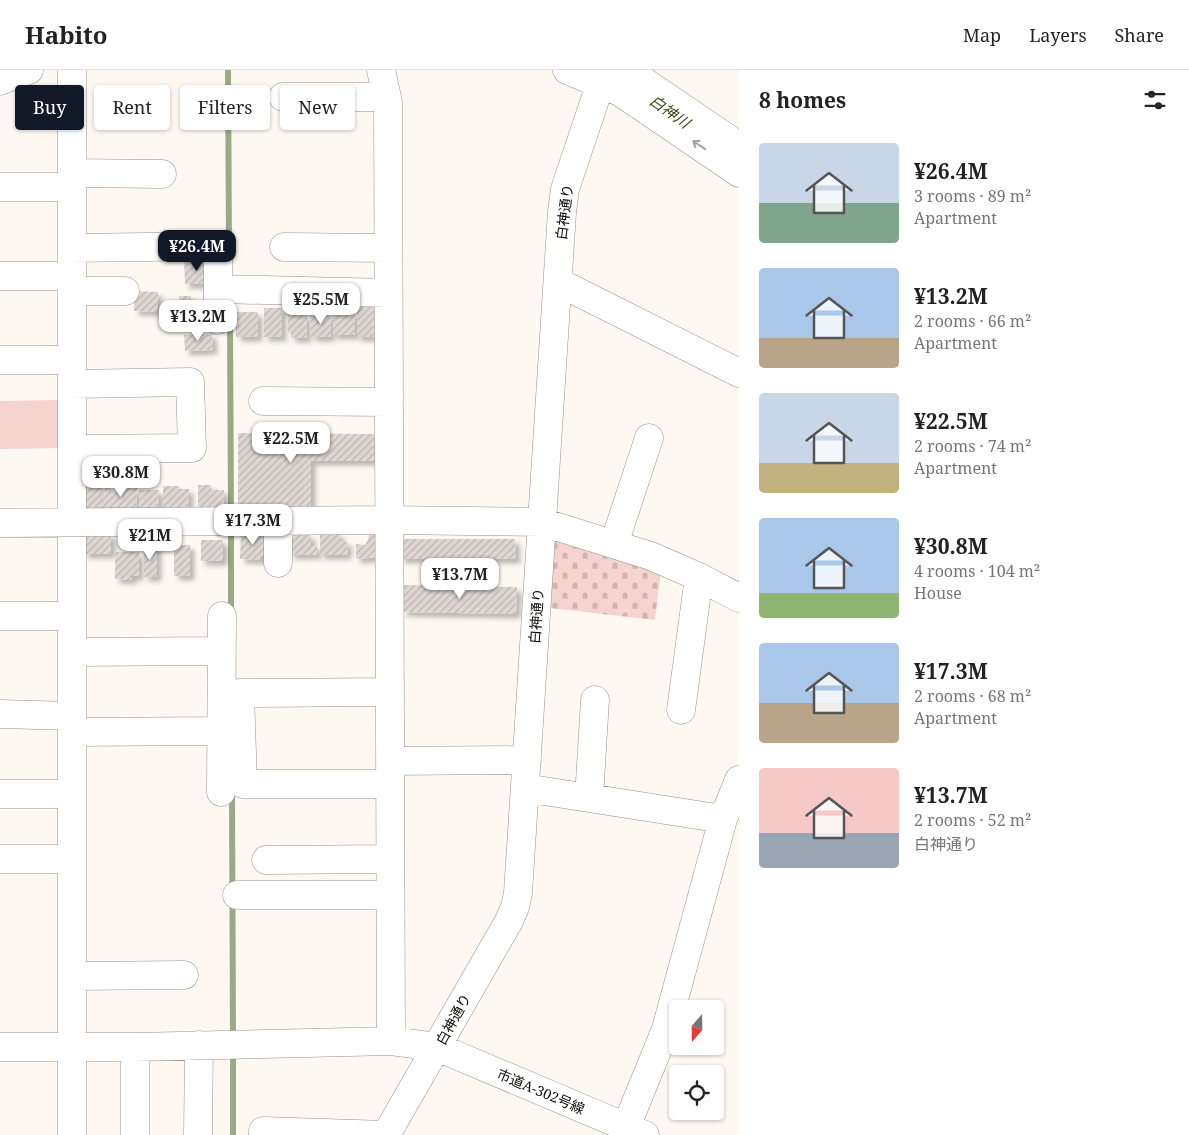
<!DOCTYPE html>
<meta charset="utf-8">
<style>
body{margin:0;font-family:"Noto Serif","Noto Sans JP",serif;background:#f2f2f2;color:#222;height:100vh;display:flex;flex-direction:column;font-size:19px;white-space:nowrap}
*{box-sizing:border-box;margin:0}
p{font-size:16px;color:#767676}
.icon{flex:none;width:28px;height:28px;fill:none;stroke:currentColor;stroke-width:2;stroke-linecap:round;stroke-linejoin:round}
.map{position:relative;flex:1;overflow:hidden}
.side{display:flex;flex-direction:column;background:#fff;width:450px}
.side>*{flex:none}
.banner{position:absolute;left:15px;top:15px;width:475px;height:45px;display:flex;gap:10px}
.needle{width:32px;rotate:200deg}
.fabs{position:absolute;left:669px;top:930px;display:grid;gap:10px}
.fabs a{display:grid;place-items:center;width:55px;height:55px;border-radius:5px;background:#fff;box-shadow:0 1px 4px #0004;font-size:25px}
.price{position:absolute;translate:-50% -42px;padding:0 11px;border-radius:10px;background:#fff;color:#222;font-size:16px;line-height:32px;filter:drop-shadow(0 1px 2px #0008)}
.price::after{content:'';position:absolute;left:50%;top:30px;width:15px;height:11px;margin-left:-8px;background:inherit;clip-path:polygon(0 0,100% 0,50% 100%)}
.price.on{background:#111827;color:#fff}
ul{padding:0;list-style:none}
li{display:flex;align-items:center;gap:15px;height:125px;padding:0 20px}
li span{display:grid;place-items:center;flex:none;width:140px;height:100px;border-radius:5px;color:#555}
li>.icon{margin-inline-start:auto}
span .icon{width:60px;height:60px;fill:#fffc;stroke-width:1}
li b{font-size:21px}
h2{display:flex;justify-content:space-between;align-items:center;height:60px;padding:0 20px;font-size:21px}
.pill{padding:0 18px;border-radius:5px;background:#fff;box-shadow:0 1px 4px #0004;font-size:18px;line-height:45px}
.pill.on{background:#111827;color:#fff}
header{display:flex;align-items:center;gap:30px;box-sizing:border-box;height:70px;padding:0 25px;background:#fff;border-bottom:1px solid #e0e0e0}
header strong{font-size:24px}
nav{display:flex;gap:28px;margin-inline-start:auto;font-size:18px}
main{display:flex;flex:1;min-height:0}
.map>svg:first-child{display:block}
.green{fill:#f5d3cf}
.cemetery{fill:url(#cemetery-stones)}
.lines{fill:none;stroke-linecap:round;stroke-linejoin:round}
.stream{stroke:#9aa986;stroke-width:6}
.building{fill:url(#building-hatch);filter:url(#shadow)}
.minor-casing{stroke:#96928c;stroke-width:29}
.minor{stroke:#fff;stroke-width:28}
.oneway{stroke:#9e9e9d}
.labels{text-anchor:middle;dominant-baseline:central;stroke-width:4;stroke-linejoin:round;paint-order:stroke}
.street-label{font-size:14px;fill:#0d0c0a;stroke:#fff}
.water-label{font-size:15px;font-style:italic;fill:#3b4e19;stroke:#fff}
</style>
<header>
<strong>Habito</strong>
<nav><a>Map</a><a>Layers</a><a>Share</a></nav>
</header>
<main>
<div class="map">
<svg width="739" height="1065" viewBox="0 0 739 1065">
<defs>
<pattern id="cemetery-stones" width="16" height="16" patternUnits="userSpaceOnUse" patternTransform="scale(1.25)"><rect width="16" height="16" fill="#f5d3cf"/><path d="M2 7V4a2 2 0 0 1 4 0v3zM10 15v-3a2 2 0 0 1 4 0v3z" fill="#d1b4b0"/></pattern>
<pattern id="building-hatch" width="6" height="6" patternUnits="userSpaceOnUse" patternTransform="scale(1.25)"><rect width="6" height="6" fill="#ddd6d2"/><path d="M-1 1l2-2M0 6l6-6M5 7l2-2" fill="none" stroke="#bcb6b3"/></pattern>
<filter id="shadow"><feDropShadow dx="4.5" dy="4.5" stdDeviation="2.5" flood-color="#0004"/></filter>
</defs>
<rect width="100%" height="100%" fill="#fdf9f2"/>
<path class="green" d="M61 330 62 378 0 379V331Z"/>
<path class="cemetery" d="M553 468 661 499 655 550 550 538Z"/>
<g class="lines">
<path class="stream" d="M228 0 229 176
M230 246 231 444
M231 456V544
M232 721 233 969
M233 1065V981"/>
</g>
<path class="building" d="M184 189H208L209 214H185Z
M134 221 158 222V242L134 241Z
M179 226H191V240H207V250H188V247H180Z
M357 232 378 237V267H357Z
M333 237H346V242H355V265H333Z
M264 238H282V267H264Z
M288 240H297V244L307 245V268H291V262H288Z
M235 242H258V267H236Z
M330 243 331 267H311L310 244Z
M212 264 213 280 185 281 184 265Z
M238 363 374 364 375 391H311V437L238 436Z
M103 415 104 438 78 439 77 416Z
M198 415H211V420H224V438H198Z
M105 416H111V421H122L121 418H137L136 439 104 438Z
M163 416H179V419H189V437L163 438Z
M139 420H159V436L139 437Z
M241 461 258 462V465H266L268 486H261V490L240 489Z
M320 462 340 463V471L348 472 347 485H320Z
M83 463 111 464V484H84Z
M369 463 382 464V487L356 489V474L365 475 368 470Z
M293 465H311V476H317V485H290L289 468H293Z
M400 469H515L516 489H400Z
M201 470H223V491H201Z
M144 475H157V507H144Z
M174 475H190V506H174Z
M115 482H139V506H132V510L115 509Z
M403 515 517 517 516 544 402 542Z"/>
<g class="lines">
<defs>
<path id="minor" d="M72 0V1065
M381 0 388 32 391 971
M567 0 620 22 739 103
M627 0 739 76
M0 11 29 0
M283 27H387
M72 103 162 104
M0 117H72
M284 177 388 178
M72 178 218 176V219L388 223
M0 206H72
M558 212 739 303
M72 221H125
M217 250 218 219
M0 290H72
M263 331 388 332
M72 379 192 378 190 312 72 314
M0 453 388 450 542 452 651 486 699 507 739 528
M614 474 649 368
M278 493V451
M0 546H72
M72 582 222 581
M389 622 240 623 243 714H390
M681 640 699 507
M0 644 72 646
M72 662 221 661
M390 691 527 690
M525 718 723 749
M221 722 222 546
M0 724H72
M589 728 595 630
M0 789H72
M266 790 390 789
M237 825H390
M72 906 184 905
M0 977H135L391 971 437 977 645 1065
M626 1057 666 959 723 749 739 710
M135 1065V977
M198 1065 199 975
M263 1065V1061L386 1065
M386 1065 509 851 515 837 518 823 562 142 565 119 605 0"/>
</defs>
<use href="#minor" class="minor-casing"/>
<use href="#minor" class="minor"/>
</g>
<defs><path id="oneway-shaft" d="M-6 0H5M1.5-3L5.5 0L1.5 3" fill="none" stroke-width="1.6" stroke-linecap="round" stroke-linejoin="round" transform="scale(1.25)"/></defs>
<use class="oneway" href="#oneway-shaft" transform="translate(699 75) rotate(-146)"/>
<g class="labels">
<g class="street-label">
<text transform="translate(564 142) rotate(-83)">白神通り</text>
<text transform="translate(536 546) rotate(-86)">白神通り</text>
<text transform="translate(453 949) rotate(-61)">白神通り</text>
<text transform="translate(541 1021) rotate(23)">市道A-302号線</text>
</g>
<g class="water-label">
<text transform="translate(670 41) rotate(35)">白神川</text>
</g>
</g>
</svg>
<div class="fabs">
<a><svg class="needle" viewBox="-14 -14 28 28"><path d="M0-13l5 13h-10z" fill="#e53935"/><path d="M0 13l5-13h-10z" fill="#767676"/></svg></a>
<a><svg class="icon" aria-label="locate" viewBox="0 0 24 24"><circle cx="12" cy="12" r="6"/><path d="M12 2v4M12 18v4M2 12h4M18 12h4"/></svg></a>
</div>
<b class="price on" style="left:197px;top:202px">¥26.4M</b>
<b class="price" style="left:321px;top:255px">¥25.5M</b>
<b class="price" style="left:198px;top:272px">¥13.2M</b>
<b class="price" style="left:291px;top:394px">¥22.5M</b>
<b class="price" style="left:121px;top:428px">¥30.8M</b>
<b class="price" style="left:253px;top:476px">¥17.3M</b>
<b class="price" style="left:150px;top:491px">¥21M</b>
<b class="price" style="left:460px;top:530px">¥13.7M</b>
<div class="banner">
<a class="pill on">Buy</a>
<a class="pill">Rent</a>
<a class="pill">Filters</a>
<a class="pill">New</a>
</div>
</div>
<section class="side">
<h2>8 homes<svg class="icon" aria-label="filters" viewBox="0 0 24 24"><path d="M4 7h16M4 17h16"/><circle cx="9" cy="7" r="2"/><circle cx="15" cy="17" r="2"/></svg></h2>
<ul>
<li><span style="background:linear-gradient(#c9d6e8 60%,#7fa58c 0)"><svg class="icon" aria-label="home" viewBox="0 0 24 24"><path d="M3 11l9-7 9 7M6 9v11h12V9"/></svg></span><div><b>¥26.4M</b><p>3 rooms · 89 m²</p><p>Apartment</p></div></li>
<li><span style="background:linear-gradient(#a9c7e8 70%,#b9a48a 0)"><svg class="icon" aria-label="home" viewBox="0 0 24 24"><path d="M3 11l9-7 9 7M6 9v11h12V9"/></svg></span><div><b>¥13.2M</b><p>2 rooms · 66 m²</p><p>Apartment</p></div></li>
<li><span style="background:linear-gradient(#c9d6e8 70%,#c2b280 0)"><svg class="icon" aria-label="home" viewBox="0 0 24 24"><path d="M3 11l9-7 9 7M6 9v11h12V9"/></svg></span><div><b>¥22.5M</b><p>2 rooms · 74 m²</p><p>Apartment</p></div></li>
<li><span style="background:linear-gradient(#a9c7e8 75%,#8fb573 0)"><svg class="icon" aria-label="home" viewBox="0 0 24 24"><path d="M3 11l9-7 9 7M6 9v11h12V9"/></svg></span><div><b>¥30.8M</b><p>4 rooms · 104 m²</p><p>House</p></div></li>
<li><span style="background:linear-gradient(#a9c7e8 60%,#b9a48a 0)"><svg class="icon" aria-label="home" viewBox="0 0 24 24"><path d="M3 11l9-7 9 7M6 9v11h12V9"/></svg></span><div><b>¥17.3M</b><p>2 rooms · 68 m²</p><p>Apartment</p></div></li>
<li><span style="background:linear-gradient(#f6c9c9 65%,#9aa5b1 0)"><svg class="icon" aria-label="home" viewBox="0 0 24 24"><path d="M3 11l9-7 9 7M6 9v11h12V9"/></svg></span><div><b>¥13.7M</b><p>2 rooms · 52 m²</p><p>白神通り</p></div></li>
</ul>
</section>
</main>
